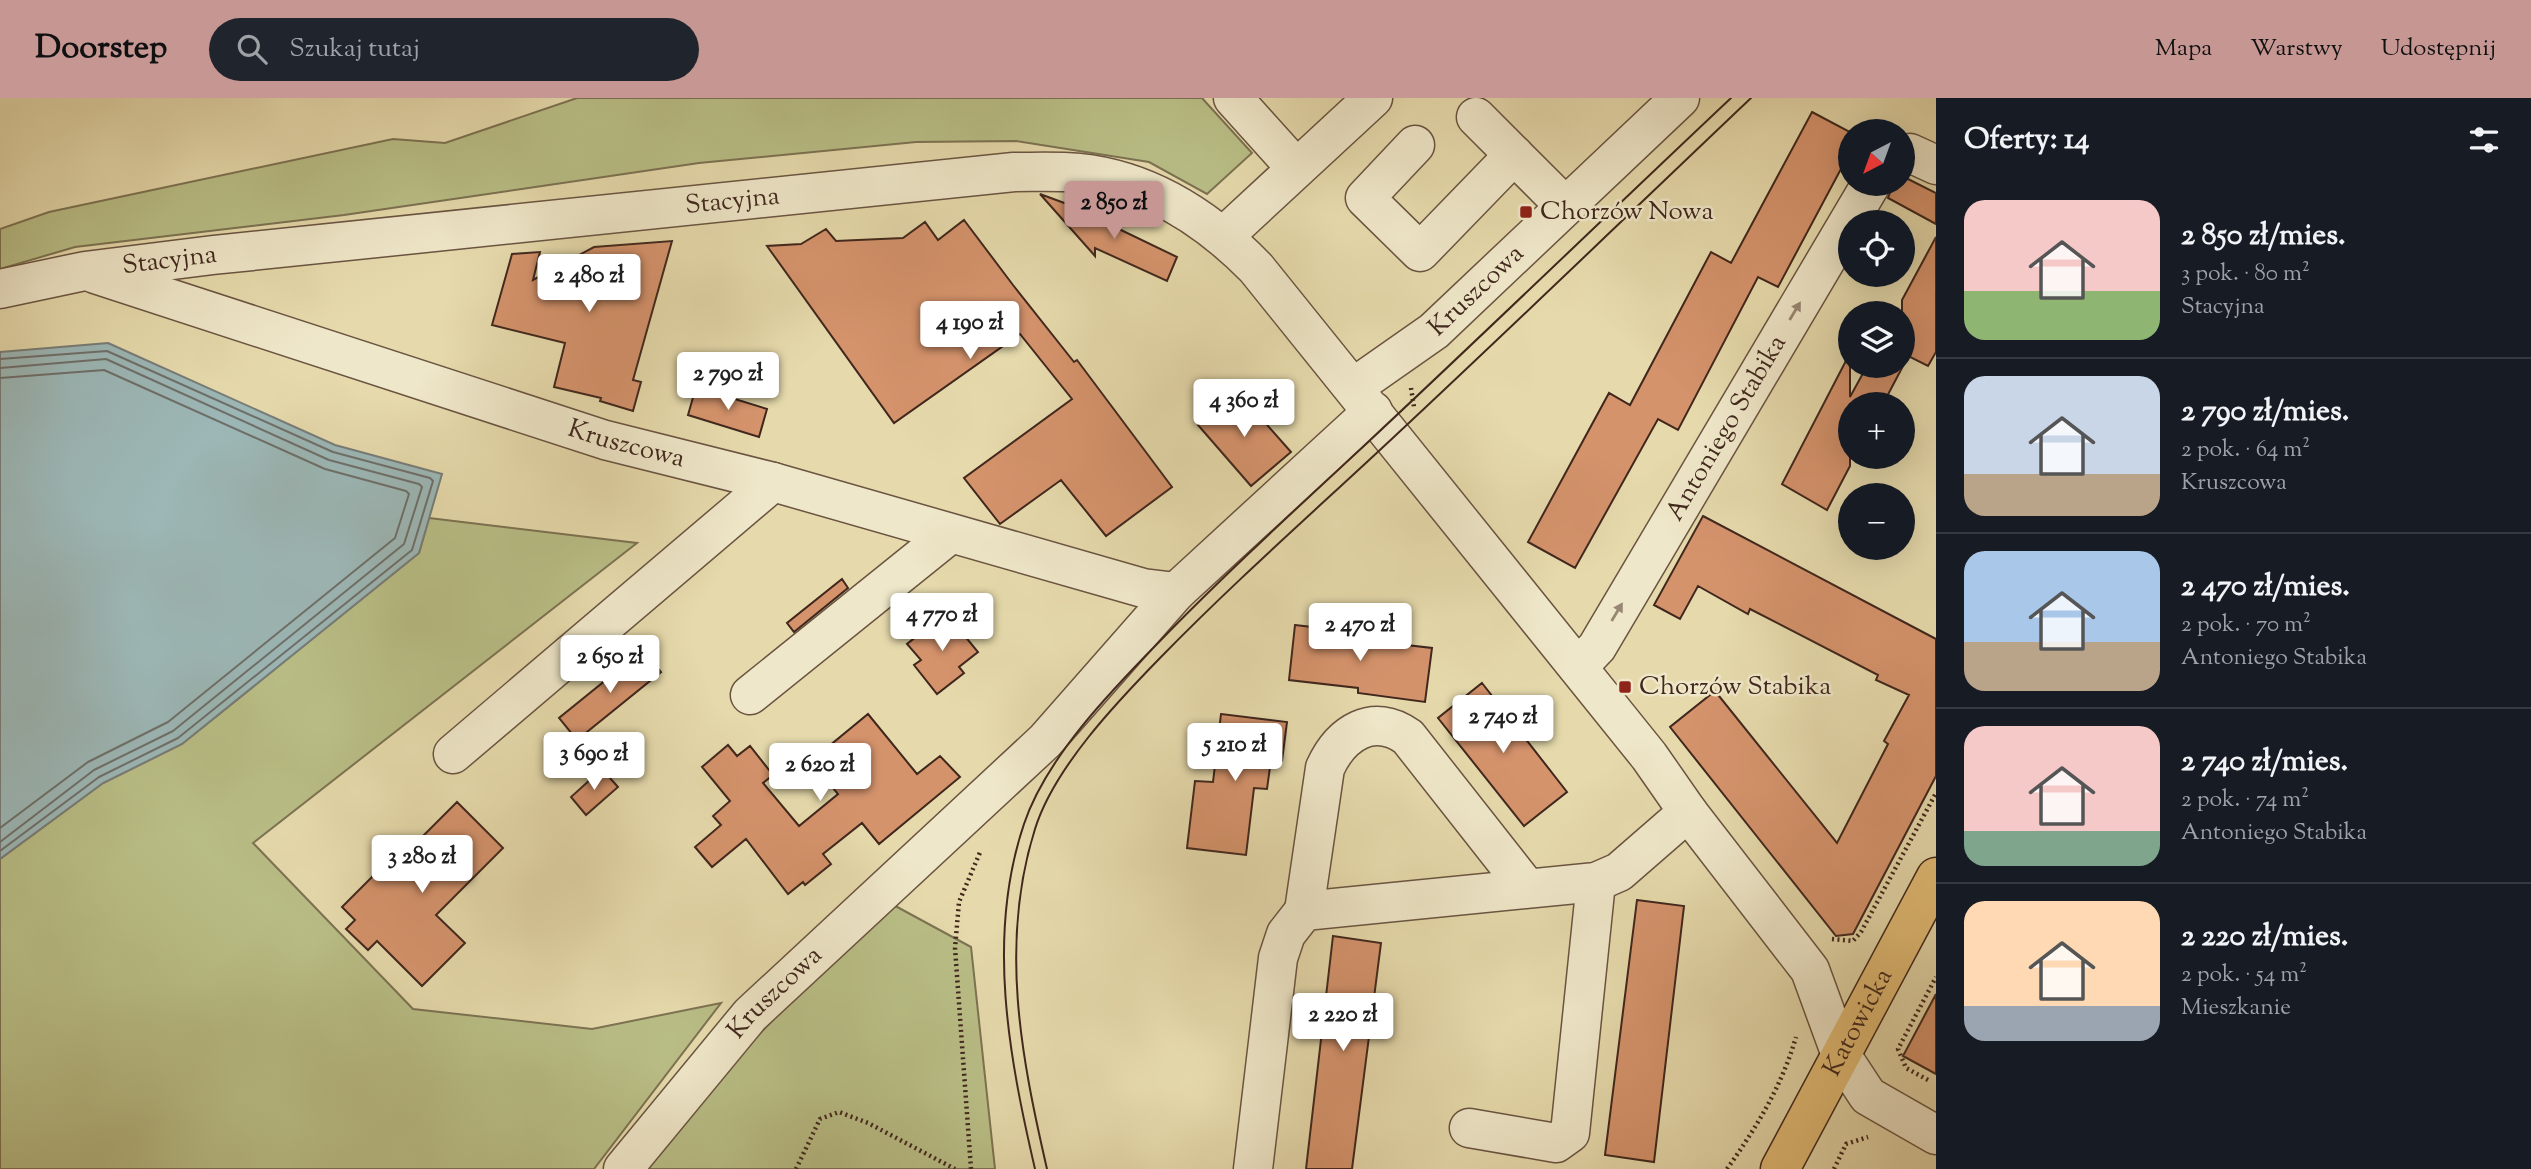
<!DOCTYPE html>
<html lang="pl">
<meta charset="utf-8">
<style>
body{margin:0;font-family:"Sorts Mill Goudy",serif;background:#20242c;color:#f1f3f6;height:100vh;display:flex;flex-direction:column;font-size:26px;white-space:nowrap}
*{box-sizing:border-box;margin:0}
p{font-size:23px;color:#9ea1a6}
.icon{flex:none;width:38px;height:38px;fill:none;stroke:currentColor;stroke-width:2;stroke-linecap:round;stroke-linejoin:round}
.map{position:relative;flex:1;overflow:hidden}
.details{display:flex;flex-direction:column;background:#171b24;width:595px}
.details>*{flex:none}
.needle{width:46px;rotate:221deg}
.controls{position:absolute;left:1838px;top:21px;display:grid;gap:14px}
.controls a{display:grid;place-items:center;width:77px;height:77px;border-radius:50%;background:#171b24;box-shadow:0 7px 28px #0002;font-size:35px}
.price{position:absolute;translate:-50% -60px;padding:0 16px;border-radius:7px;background:#fff;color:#222;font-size:23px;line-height:46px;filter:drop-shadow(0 2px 4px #0008)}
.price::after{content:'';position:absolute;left:50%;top:42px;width:21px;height:16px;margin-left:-10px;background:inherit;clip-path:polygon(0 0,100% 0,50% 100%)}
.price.on{background:#c59692;color:#111}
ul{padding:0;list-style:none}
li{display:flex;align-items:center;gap:21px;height:175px;padding:0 28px}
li+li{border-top:2px solid #363941}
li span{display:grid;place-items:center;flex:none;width:196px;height:140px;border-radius:21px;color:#555}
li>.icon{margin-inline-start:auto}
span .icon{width:84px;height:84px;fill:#fffc;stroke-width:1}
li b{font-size:30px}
h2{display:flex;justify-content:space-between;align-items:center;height:84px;padding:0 28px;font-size:30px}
header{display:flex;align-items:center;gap:42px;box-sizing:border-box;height:98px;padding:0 35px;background:#c59692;color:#111}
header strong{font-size:33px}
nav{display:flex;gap:38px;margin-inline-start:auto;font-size:24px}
.search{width:490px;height:63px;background:#20242c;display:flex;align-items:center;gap:18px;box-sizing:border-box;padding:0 24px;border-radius:38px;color:#9ea1a6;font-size:26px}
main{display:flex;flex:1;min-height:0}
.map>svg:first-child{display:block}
.green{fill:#b9be86;stroke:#7c7252;stroke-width:2}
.water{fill:#9cb7b6;stroke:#777d79;stroke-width:2}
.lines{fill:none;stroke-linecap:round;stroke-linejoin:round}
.shore{stroke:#6e6f6a;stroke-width:2}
.building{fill:#d5936c;stroke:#40271d;stroke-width:2}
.minor-casing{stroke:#6a5441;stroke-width:41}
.major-casing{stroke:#40271d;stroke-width:41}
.path{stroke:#40271d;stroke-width:4.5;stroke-dasharray:2 3.5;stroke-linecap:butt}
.minor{stroke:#efe7c9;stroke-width:38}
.major{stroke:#e3bd76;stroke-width:38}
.tram{stroke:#40271d;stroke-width:2}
.oneway{fill:#988773}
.poi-dot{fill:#8f2418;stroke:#efe7c9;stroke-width:2.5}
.labels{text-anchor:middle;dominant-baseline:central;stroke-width:5;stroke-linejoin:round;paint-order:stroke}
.street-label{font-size:26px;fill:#40271d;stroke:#efe7c9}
.poi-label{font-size:26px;fill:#40271d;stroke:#efe7c9;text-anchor:start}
</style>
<header>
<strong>Doorstep</strong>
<div class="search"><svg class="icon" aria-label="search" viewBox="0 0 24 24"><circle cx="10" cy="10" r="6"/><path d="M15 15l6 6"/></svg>Szukaj tutaj</div>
<nav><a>Mapa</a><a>Warstwy</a><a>Udostępnij</a></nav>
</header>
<main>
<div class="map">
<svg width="1936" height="1071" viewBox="0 0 1936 1071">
<rect width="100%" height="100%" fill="#e6daac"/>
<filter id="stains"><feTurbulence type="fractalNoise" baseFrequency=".00286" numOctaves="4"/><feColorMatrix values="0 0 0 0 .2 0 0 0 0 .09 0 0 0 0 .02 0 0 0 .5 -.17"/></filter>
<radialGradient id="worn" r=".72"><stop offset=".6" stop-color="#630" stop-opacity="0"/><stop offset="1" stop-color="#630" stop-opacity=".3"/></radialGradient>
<path class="green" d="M577 0H1202L1252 55 1207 96 1149 64 1016 43 916 44 699 65 344 117 75 149 0 171V131L49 114 393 41 445 45Z
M429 420 637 445 253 745 413 911 592 931 721 905 594 1071H0V761L103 685 182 646 419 455Z
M888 804 971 849 995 1071H628Z"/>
<path class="water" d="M108 245 335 347 442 376 419 455 182 646 103 685 0 761V254Z"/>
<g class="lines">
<path class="shore" d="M0 261 107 253 333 354 430 380 433 383 412 452 178 640 99 679 0 753
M0 270 106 261 329 362 419 386 422 389 404 446 173 633 94 672 0 744
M0 280 104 272 325 371 406 393 409 396 395 440 168 624 88 664 0 730"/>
</g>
<path class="building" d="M1812 14 1850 34V54L1778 189 1758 179 1678 332 1658 321 1575 470 1528 444 1609 295 1630 307 1711 154 1731 165Z
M1906 80 1936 95V126L1888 100 1893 86H1902V81Z
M1040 96 1094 116V119L1177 159 1167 183 1095 150V158Z
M964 122 1013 187 1074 264 1077 262 1172 389 1106 438 1061 382 1000 426 964 380 1072 301 1020 236 894 325 767 148 801 146 826 131 836 143 903 140 925 124 938 142Z
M1936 139V254L1928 268 1902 255V202Z
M672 143 633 282 641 284 633 313 600 303 601 300 554 289 565 245 492 227 512 156 540 154 533 182 594 149Z
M1850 255V299L1867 268H1903L1883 306H1850V368L1827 412 1782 386Z
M696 289 767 311 759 339 688 317Z
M1237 293 1291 354 1251 388 1198 327Z
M1703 418 1936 541V678L1853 836 1836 838 1670 629 1715 593 1837 745 1888 646 1884 643 1909 597 1876 582 1878 577 1750 511 1748 516 1698 488 1680 521 1654 507Z
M842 481 848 490 794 534 787 525Z
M946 515 978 554 959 569 964 575 937 596 914 567 921 562 907 546Z
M1295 527 1364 535 1363 542 1432 550 1425 604 1358 595V590L1289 582Z
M643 552 661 574 577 642 559 620Z
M1482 585 1567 694 1524 728 1438 620Z
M868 616 917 676 940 658 960 679 879 746 862 725 823 756 831 766 805 787 803 784 788 796 746 741 712 769 695 749 721 727 713 718 730 703 702 669 728 647 737 658 750 648 773 677 763 685 799 728 838 696 811 663Z
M1221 616 1287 624 1282 663 1271 662 1267 691 1254 690 1246 757 1187 750 1195 683 1213 684Z
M602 671 618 689 586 717 571 699Z
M457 704 503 750 436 817 465 845 422 888 377 843 368 852 346 831 355 822 342 809 385 766 390 771Z
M1637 802 1684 808 1654 1064 1605 1057Z
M1333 838 1381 845 1352 1071H1306Z
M1936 896V976L1903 958Z"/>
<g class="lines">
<defs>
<g id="minor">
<path d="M1233 0 1296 70"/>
<path d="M1476 19 1565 108"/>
<path d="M1415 47 1365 100 1420 154 1514 57"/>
<path d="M1902 59 1910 55 1936 67"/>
<path d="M1224 138 1373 0"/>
<path id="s1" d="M95 176 605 342 773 384 1143 490 1176 494 1373 313"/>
<path id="s2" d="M0 191 85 173 213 157 1014 74C1036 74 1058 73 1079 75 1149 82 1208 121 1256 170L1649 658 1688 714 1810 872 1841 957 1868 998 1936 1037"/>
<path id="s3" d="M1354 289 1434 233 1680 0"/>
<path id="s4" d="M1578 569 1597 549 1871 86"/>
<path d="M750 597 950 436"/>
<path d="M453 656 773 384"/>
<path d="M1304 813 1325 670C1341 635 1373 614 1408 639L1526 789"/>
<path d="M1469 1030 1556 1045 1570 1035 1596 784"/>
<path id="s5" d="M623 1071 750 917 1045 643 1176 494"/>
<path d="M1253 1071 1278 860 1286 836 1304 813 1596 784 1619 774 1688 714"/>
</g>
<g id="major">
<path id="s6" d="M1780 1071 1936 779"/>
</g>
</defs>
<use href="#minor" class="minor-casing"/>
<use href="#major" class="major-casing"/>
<path class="path" d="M1411 290 1414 309
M1832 841 1853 843 1861 834 1936 695
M1928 982 1906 970 1898 951 1936 879
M796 1071 820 1021 839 1014 868 1025 955 1071
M971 1071 955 850 959 804 981 752
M1727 1071C1756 1030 1782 988 1796 939
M1834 1071 1846 1046 1868 1039"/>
<use href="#minor" class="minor"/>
<use href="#major" class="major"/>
<path class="tram" d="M1035 1071C1009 959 986 838 1024 726 1046 660 1110 594 1158 545 1225 476 1296 411 1367 345 1489 231 1609 115 1731 0
M1047 1071C1021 958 999 845 1035 731 1054 670 1116 605 1160 560 1236 482 1317 411 1396 337 1515 226 1633 112 1751 0"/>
</g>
<defs><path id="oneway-solid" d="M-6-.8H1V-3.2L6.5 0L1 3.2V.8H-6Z" transform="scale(1.75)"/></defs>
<g class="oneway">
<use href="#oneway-solid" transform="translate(1795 213) rotate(-59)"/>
<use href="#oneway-solid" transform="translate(1617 514) rotate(-59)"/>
</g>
<g class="poi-dot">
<rect x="1519" y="107" width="14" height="14" rx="3.5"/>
<rect x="1618" y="582" width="14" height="14" rx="3.5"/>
</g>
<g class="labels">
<g class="street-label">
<text stroke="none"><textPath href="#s2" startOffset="738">Stacyjna</textPath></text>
<text stroke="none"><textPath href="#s2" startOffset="172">Stacyjna</textPath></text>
<text stroke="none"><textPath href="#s3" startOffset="156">Kruszcowa</textPath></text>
<text stroke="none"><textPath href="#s4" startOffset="282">Antoniego Stabika</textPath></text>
<text stroke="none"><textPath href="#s1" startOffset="558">Kruszcowa</textPath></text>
<text stroke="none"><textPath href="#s5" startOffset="233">Kruszcowa</textPath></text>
<text stroke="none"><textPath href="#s6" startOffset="166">Katowicka</textPath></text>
</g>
<g class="poi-label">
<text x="1540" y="114">Chorzów Nowa</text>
<text x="1639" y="589">Chorzów Stabika</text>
</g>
</g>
<rect width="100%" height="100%" filter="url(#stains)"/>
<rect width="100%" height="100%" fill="url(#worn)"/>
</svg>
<div class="controls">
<a><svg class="needle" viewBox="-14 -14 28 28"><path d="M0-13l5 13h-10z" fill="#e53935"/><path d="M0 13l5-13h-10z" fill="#9ea1a6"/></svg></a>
<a><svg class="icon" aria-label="locate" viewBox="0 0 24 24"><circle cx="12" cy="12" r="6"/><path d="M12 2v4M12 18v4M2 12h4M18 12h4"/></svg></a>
<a><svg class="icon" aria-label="layers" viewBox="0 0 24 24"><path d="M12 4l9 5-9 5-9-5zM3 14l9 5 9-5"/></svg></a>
<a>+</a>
<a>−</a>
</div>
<b class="price on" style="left:1114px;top:143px">2 850 zł</b>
<b class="price" style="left:589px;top:216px">2 480 zł</b>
<b class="price" style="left:970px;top:263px">4 190 zł</b>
<b class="price" style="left:728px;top:314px">2 790 zł</b>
<b class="price" style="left:1244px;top:341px">4 360 zł</b>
<b class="price" style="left:942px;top:555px">4 770 zł</b>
<b class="price" style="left:1360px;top:565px">2 470 zł</b>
<b class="price" style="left:610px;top:597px">2 650 zł</b>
<b class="price" style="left:1503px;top:657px">2 740 zł</b>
<b class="price" style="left:1235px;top:685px">5 210 zł</b>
<b class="price" style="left:594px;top:694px">3 690 zł</b>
<b class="price" style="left:820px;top:705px">2 620 zł</b>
<b class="price" style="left:422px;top:797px">3 280 zł</b>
<b class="price" style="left:1343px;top:955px">2 220 zł</b>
</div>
<section class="details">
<h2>Oferty: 14<svg class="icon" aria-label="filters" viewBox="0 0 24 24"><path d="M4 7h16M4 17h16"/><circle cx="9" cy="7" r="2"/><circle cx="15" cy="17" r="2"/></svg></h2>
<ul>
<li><span style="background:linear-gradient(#f6c9c9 65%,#8fb573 0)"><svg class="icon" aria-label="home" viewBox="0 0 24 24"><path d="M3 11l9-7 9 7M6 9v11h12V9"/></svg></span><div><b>2 850 zł/mies.</b><p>3 pok. · 80 m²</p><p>Stacyjna</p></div></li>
<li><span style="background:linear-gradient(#c9d6e8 70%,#b9a48a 0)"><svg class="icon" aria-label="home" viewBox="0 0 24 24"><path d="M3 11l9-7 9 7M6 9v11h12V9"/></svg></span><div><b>2 790 zł/mies.</b><p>2 pok. · 64 m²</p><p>Kruszcowa</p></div></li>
<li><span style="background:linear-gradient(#a9c7e8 65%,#b9a48a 0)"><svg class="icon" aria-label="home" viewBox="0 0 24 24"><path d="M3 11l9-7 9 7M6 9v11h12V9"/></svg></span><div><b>2 470 zł/mies.</b><p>2 pok. · 70 m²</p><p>Antoniego Stabika</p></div></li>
<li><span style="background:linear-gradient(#f6c9c9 75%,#7fa58c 0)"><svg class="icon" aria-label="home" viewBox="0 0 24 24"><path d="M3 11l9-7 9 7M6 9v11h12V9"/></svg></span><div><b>2 740 zł/mies.</b><p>2 pok. · 74 m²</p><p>Antoniego Stabika</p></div></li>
<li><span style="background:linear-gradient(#ffd9b3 75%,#9aa5b1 0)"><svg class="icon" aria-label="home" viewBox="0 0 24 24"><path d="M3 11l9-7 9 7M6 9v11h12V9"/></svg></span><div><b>2 220 zł/mies.</b><p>2 pok. · 54 m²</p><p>Mieszkanie</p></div></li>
</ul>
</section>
</main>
